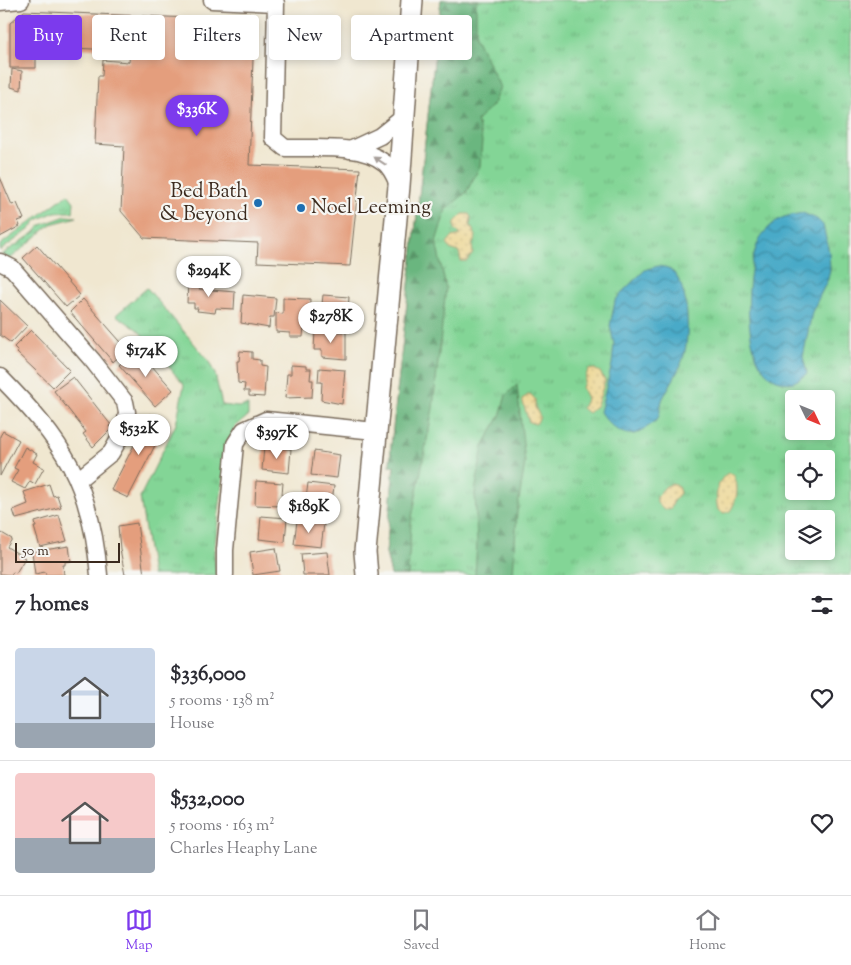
<!DOCTYPE html>
<meta charset="utf-8">
<style>
body{margin:0;font-family:"Sorts Mill Goudy",serif;background:#f2f2f3;color:#2b2b33;height:100vh;display:flex;flex-direction:column;font-size:19px;white-space:nowrap}
*{box-sizing:border-box;margin:0}
p{font-size:16px;color:#7c7c81}
.icon{flex:none;width:28px;height:28px;fill:none;stroke:currentColor;stroke-width:2;stroke-linecap:round;stroke-linejoin:round}
.map{position:relative;height:575px;overflow:hidden}
.sheet{display:flex;flex-direction:column;background:#fff;flex:1}
.sheet>*{flex:none}
.banner{position:absolute;left:15px;top:15px;width:500px;height:45px;display:flex;gap:10px}
.needle{width:32px;rotate:133deg}
.tools{position:absolute;left:785px;top:390px;display:grid;gap:10px}
.tools a{display:grid;place-items:center;width:50px;height:50px;border-radius:5px;background:#fff;box-shadow:0 2px 8px #0003;font-size:25px}
.scale{position:absolute;left:15px;bottom:12px;width:105px;box-sizing:border-box;padding-left:5px;border:2px solid #3b2a1e;border-top:0;font-size:14px;line-height:18px;white-space:nowrap;color:#3b2a1e;-webkit-text-stroke:4px #f6f6f2;paint-order:stroke}
.price{position:absolute;translate:-50% -42px;padding:0 11px;border-radius:18px;background:#fff;color:#222;font-size:16px;line-height:32px;filter:drop-shadow(0 1px 2px #0008)}
.price::after{content:'';position:absolute;left:50%;top:30px;width:15px;height:11px;margin-left:-8px;background:inherit;clip-path:polygon(0 0,100% 0,50% 100%)}
.price.on{background:#7c3aed;color:#fff}
ul{padding:0;list-style:none}
li{display:flex;align-items:center;gap:15px;height:125px;padding:0 15px}
li+li{border-top:1px solid #e1e1e2}
li span{display:grid;place-items:center;flex:none;width:140px;height:100px;border-radius:5px;color:#555}
li>.icon{margin-inline-start:auto}
span .icon{width:60px;height:60px;fill:#fffc;stroke-width:1}
li b{font-size:21px}
h2{display:flex;justify-content:space-between;align-items:center;height:60px;padding:0 15px;font-size:21px}
.pill{padding:0 18px;border-radius:5px;background:#fff;box-shadow:0 2px 8px #0003;font-size:18px;line-height:45px}
.pill.on{background:#7c3aed;color:#fff}
.tabs{display:flex;justify-content:space-around;align-items:center;height:70px;border-top:1px solid #e1e1e2;background:#fff;font-size:14px;color:#7c7c81}
.tabs a{display:grid;justify-items:center;gap:2px}
.tabs .on{color:#7c3aed}
.map>svg:first-child{display:block}
.grass{fill:url(#grass-tufts);stroke:#5f805a;fill-rule:evenodd}
.forest{fill:url(#forest-firs);stroke:#52704e}
.sand{fill:url(#sand-dots);stroke:#94825e}
.water{fill:url(#water-waves);stroke:#426a73}
.building{fill:#e49e7d}
.lines{fill:none;stroke-linecap:round;stroke-linejoin:round}
.minor-casing{stroke:#7a6c5c;stroke-width:19}
.major-casing{stroke:#7a6c5c;stroke-width:24}
.minor{stroke:#fff;stroke-width:16}
.major{stroke:#fff;stroke-width:21}
.oneway{fill:#a79f9a}
.poi-dot{fill:#1f6fb2;stroke:#f6f6f2;stroke-width:2}
.labels{text-anchor:middle;dominant-baseline:central;stroke-width:4.5;stroke-linejoin:round;paint-order:stroke}
.poi-label{font-size:20px;fill:#3b2a1e;stroke:#f6f6f2;text-anchor:end}
</style>
<div class="map">
<svg width="851" height="575" viewBox="0 0 851 575">
<defs>
<pattern id="grass-tufts" width="24" height="20" patternUnits="userSpaceOnUse" patternTransform="scale(1.25)"><rect width="24" height="20" fill="#83d596"/><path d="M3 7l-1-3M5 7V3M7 7l1-3M15 17l-1-3M17 17v-4M19 17l1-3" fill="none" stroke="#72b781"/></pattern>
<pattern id="forest-firs" width="22" height="20" patternUnits="userSpaceOnUse" patternTransform="scale(1.25)"><rect width="22" height="20" fill="#6ab67f"/><path d="M5 1l3.5 6h-7zM16 11l3.5 6h-7z" fill="#589467"/></pattern>
<pattern id="sand-dots" width="8" height="8" patternUnits="userSpaceOnUse" patternTransform="scale(1.25)"><rect width="8" height="8" fill="#eeda9e"/><path d="M2 2h.1M6 6h.1" fill="none" stroke="#cdbb88" stroke-width="1.8" stroke-linecap="round"/></pattern>
<pattern id="water-waves" width="16" height="10" patternUnits="userSpaceOnUse" patternTransform="scale(1.25)"><rect width="16" height="10" fill="#48aac8"/><path d="M0 5q4-4 8 0t8 0" fill="none" stroke="#3d8ba2"/></pattern>
</defs>
<rect width="100%" height="100%" fill="#f6f6f2"/>
<filter id="ink" filterUnits="userSpaceOnUse"><feTurbulence type="fractalNoise" baseFrequency=".02" numOctaves="2"/><feDisplacementMap in="SourceGraphic" scale="10" xChannelSelector="R" yChannelSelector="G"/><feConvolveMatrix kernelMatrix="1 2 1 2 8 2 1 2 1" color-interpolation-filters="sRGB"/></filter>
<filter id="wash" filterUnits="userSpaceOnUse"><feTurbulence type="fractalNoise" baseFrequency=".0096" numOctaves="4" result="noise"/><feDisplacementMap in="SourceGraphic" scale="20" xChannelSelector="R" yChannelSelector="G"/><feGaussianBlur stdDeviation="1.12" result="paint"/><feColorMatrix in="noise" values="0 0 0 0 0 0 0 0 0 0 0 0 0 0 0 0 0 1.4 0 .05"/><feComposite in="paint" operator="in"/></filter>
<g filter="url(#wash)">
<rect width="100%" height="100%" fill="#f0e7d0"/>
<path class="grass" d="M441 0H851V575H391L386 553 394 466H390L391 446ZM794 399H826V431H794ZM794 459H826V491H794ZM794 519H826V551H794Z
M68 194 74 202 73 212H55L37 220 30 229 0 251V245Z
M66 216 77 217 51 224 10 259 1 255 34 233 41 225Z
M147 288 208 360 215 374 222 405 238 407 248 405V416L235 427 227 446 214 553 216 575H152L140 497 176 424 184 385 138 330 116 315Z"/>
<path class="forest" d="M441 0H479L476 3V37L500 87 493 104 477 121 482 141 480 166 466 193 446 209 436 242 446 288 433 408 411 523 408 575H391L386 553 394 466H390L391 446Z
M517 385 525 463 517 512 513 575H475L477 543 475 492 483 446 500 416 506 395Z"/>
<path class="sand" d="M463 214H469L471 218 470 225 476 236 472 246 473 253 467 261H461L459 252 450 249 447 243 452 237 461 235 455 229V222Z
M594 369 600 372 605 381 597 405 588 413 582 408 587 398 582 388 588 370Z
M530 394 535 399V407L540 417 536 424 529 422 522 399Z
M728 473 733 474C740 486 737 501 730 511L724 513 718 510C715 497 716 481 728 473Z
M672 484 678 486 680 493 674 500 671 508 664 510 657 503V496L666 486Z"/>
<path class="water" d="M803 213 817 219 823 225 829 252 830 269 828 279 812 312 803 357 807 373C798 381 792 385 780 381 739 370 745 271 759 240 762 234 769 227 774 223 781 216 793 215 803 213Z
M658 266C663 267 669 267 672 271 689 286 690 334 684 355 680 370 671 383 664 396 660 403 661 411 658 418 656 422 650 425 646 428 628 443 611 428 600 412L612 364 614 344 610 326 615 301 623 291 645 270Z"/>
<g id="blocks">
<path class="building" d="M24 11 238 20 254 33 249 165 360 169 350 266 257 262 258 243 144 238 121 211 124 146 95 144 98 76H102L103 60 129 62 130 51 36 46V68H10V23Z
M12 69 22 71 21 90 11 87Z
M0 177 12 205 17 203 24 219 18 221 20 226 0 237Z
M37 245 80 295 66 307 23 258Z
M188 281 200 282 199 289 235 292 234 309 216 308 215 313 197 311 198 308H194V303H187Z
M243 295 276 298 274 317H270L269 328 241 323Z
M323 295 349 297 347 325 320 323Z
M283 298 310 299 309 327 304 326 303 337H290V333L276 332V313L283 314Z
M83 299 127 349 113 362 70 312Z
M0 300 27 326 11 343 0 335Z
M31 330 70 370 53 387 17 353 18 351 14 347Z
M315 330 346 332V359L322 357V350H314Z
M137 349 173 390 155 406 119 365Z
M240 351 252 352V359L260 360V366L266 367 264 397 249 396V391H244L245 384 238 383 237 361H239Z
M291 365 306 366V369H311L310 380H313L312 397 285 398 287 374H291Z
M319 368 345 370 342 404 321 400 322 382H318Z
M73 377 111 425 109 426 111 429 93 447 83 434 86 432 54 391Z
M150 414 167 422 128 498 111 490Z
M3 431 19 440 0 476V436Z
M25 447 37 454 33 462 44 468 35 484 30 481 25 489 11 482 18 470 14 468Z
M264 447 291 449 289 473 262 470Z
M314 451 340 455 337 478 311 475Z
M256 481 283 483 281 506 255 505Z
M308 483 334 486 331 510 305 506Z
M49 484 53 496 57 495 61 507 16 519 13 510 28 504 24 492Z
M59 515 67 541 40 547 34 527H36L35 522Z
M261 516 287 518 285 542 259 539Z
M297 521 324 524 321 547 294 544Z
M137 523 144 575H125L120 549 118 526Z
M0 532 12 539 7 547 25 558 16 573 13 572 11 575 0 574Z
M69 546 71 561 65 562V565H63L64 575H46L45 572 35 574 32 552Z
M276 548 280 571 253 575 250 552Z
M327 552 330 575H303L301 554Z"/>
</g>
</g>
<g filter="url(#ink)">
<use href="#blocks" fill-opacity="0" stroke="#7a6c5c" stroke-width="1"/>
<g class="lines">
<defs>
<path id="minor" d="M212 0 276 3 273 138 285 148C315 149 360 143 385 163 392 169 395 178 399 186
M0 2 21 0
M350 150 380 136 405 116
M0 262 12 268 93 361 125 402 127 412 125 429 111 453 79 479
M0 377C64 442 91 483 99 575
M225 575V550L235 444 244 430 266 420 375 431"/>
<path id="major" d="M367 575 365 552 399 186 412 0"/>
</defs>
<use href="#minor" class="minor-casing"/>
<use href="#major" class="major-casing"/>
<use href="#minor" class="minor"/>
<use href="#major" class="major"/>
</g>
<defs><path id="oneway-solid" d="M-6-.8H1V-3.2L6.5 0L1 3.2V.8H-6Z" transform="scale(1.25)"/></defs>
<use class="oneway" href="#oneway-solid" transform="translate(380 161) rotate(-146)"/>
</g>
<g class="poi-dot">
<circle cx="258" cy="203" r="5"/>
<circle cx="301" cy="208" r="5"/>
</g>
<g class="labels">
<g class="poi-label">
<text x="248" y="192">Bed Bath<tspan x="248" dy="23">&amp; Beyond</tspan></text>
<text x="311" y="208" text-anchor="start">Noel Leeming</text>
</g>
</g>
</svg>
<div class="tools">
<a><svg class="needle" viewBox="-14 -14 28 28"><path d="M0-13l5 13h-10z" fill="#e53935"/><path d="M0 13l5-13h-10z" fill="#7c7c81"/></svg></a>
<a><svg class="icon" aria-label="locate" viewBox="0 0 24 24"><circle cx="12" cy="12" r="6"/><path d="M12 2v4M12 18v4M2 12h4M18 12h4"/></svg></a>
<a><svg class="icon" aria-label="layers" viewBox="0 0 24 24"><path d="M12 4l9 5-9 5-9-5zM3 14l9 5 9-5"/></svg></a>
</div>
<div class="scale">50 m</div>
<b class="price on" style="left:197px;top:137px">$336K</b>
<b class="price" style="left:209px;top:298px">$294K</b>
<b class="price" style="left:331px;top:344px">$278K</b>
<b class="price" style="left:146px;top:378px">$174K</b>
<b class="price" style="left:139px;top:456px">$532K</b>
<b class="price" style="left:277px;top:460px">$397K</b>
<b class="price" style="left:309px;top:534px">$189K</b>
<div class="banner">
<a class="pill on">Buy</a>
<a class="pill">Rent</a>
<a class="pill">Filters</a>
<a class="pill">New</a>
<a class="pill">Apartment</a>
</div>
</div>
<section class="sheet">
<h2>7 homes<svg class="icon" aria-label="filters" viewBox="0 0 24 24"><path d="M4 7h16M4 17h16"/><circle cx="9" cy="7" r="2"/><circle cx="15" cy="17" r="2"/></svg></h2>
<ul>
<li><span style="background:linear-gradient(#c9d6e8 75%,#9aa5b1 0)"><svg class="icon" aria-label="home" viewBox="0 0 24 24"><path d="M3 11l9-7 9 7M6 9v11h12V9"/></svg></span><div><b>$336,000</b><p>5 rooms · 138 m²</p><p>House</p></div><svg class="icon" aria-label="heart" viewBox="0 0 24 24"><path d="M12 20l-8-8c-3-5 5-10 8-4 3-6 11-1 8 4z"/></svg></li>
<li><span style="background:linear-gradient(#f6c9c9 65%,#9aa5b1 0)"><svg class="icon" aria-label="home" viewBox="0 0 24 24"><path d="M3 11l9-7 9 7M6 9v11h12V9"/></svg></span><div><b>$532,000</b><p>5 rooms · 163 m²</p><p>Charles Heaphy Lane</p></div><svg class="icon" aria-label="heart" viewBox="0 0 24 24"><path d="M12 20l-8-8c-3-5 5-10 8-4 3-6 11-1 8 4z"/></svg></li>
</ul>
</section>
<nav class="tabs">
<a class="on"><svg class="icon" aria-label="map" viewBox="0 0 24 24"><path d="M3 6l6-2 6 2 6-2v14l-6 2-6-2-6 2zM9 4v14M15 6v14"/></svg>Map</a>
<a><svg class="icon" aria-label="saved" viewBox="0 0 24 24"><path d="M7 4h10v16l-5-4-5 4z"/></svg>Saved</a>
<a><svg class="icon" aria-label="home" viewBox="0 0 24 24"><path d="M3 11l9-7 9 7M6 9v11h12V9"/></svg>Home</a>
</nav>
